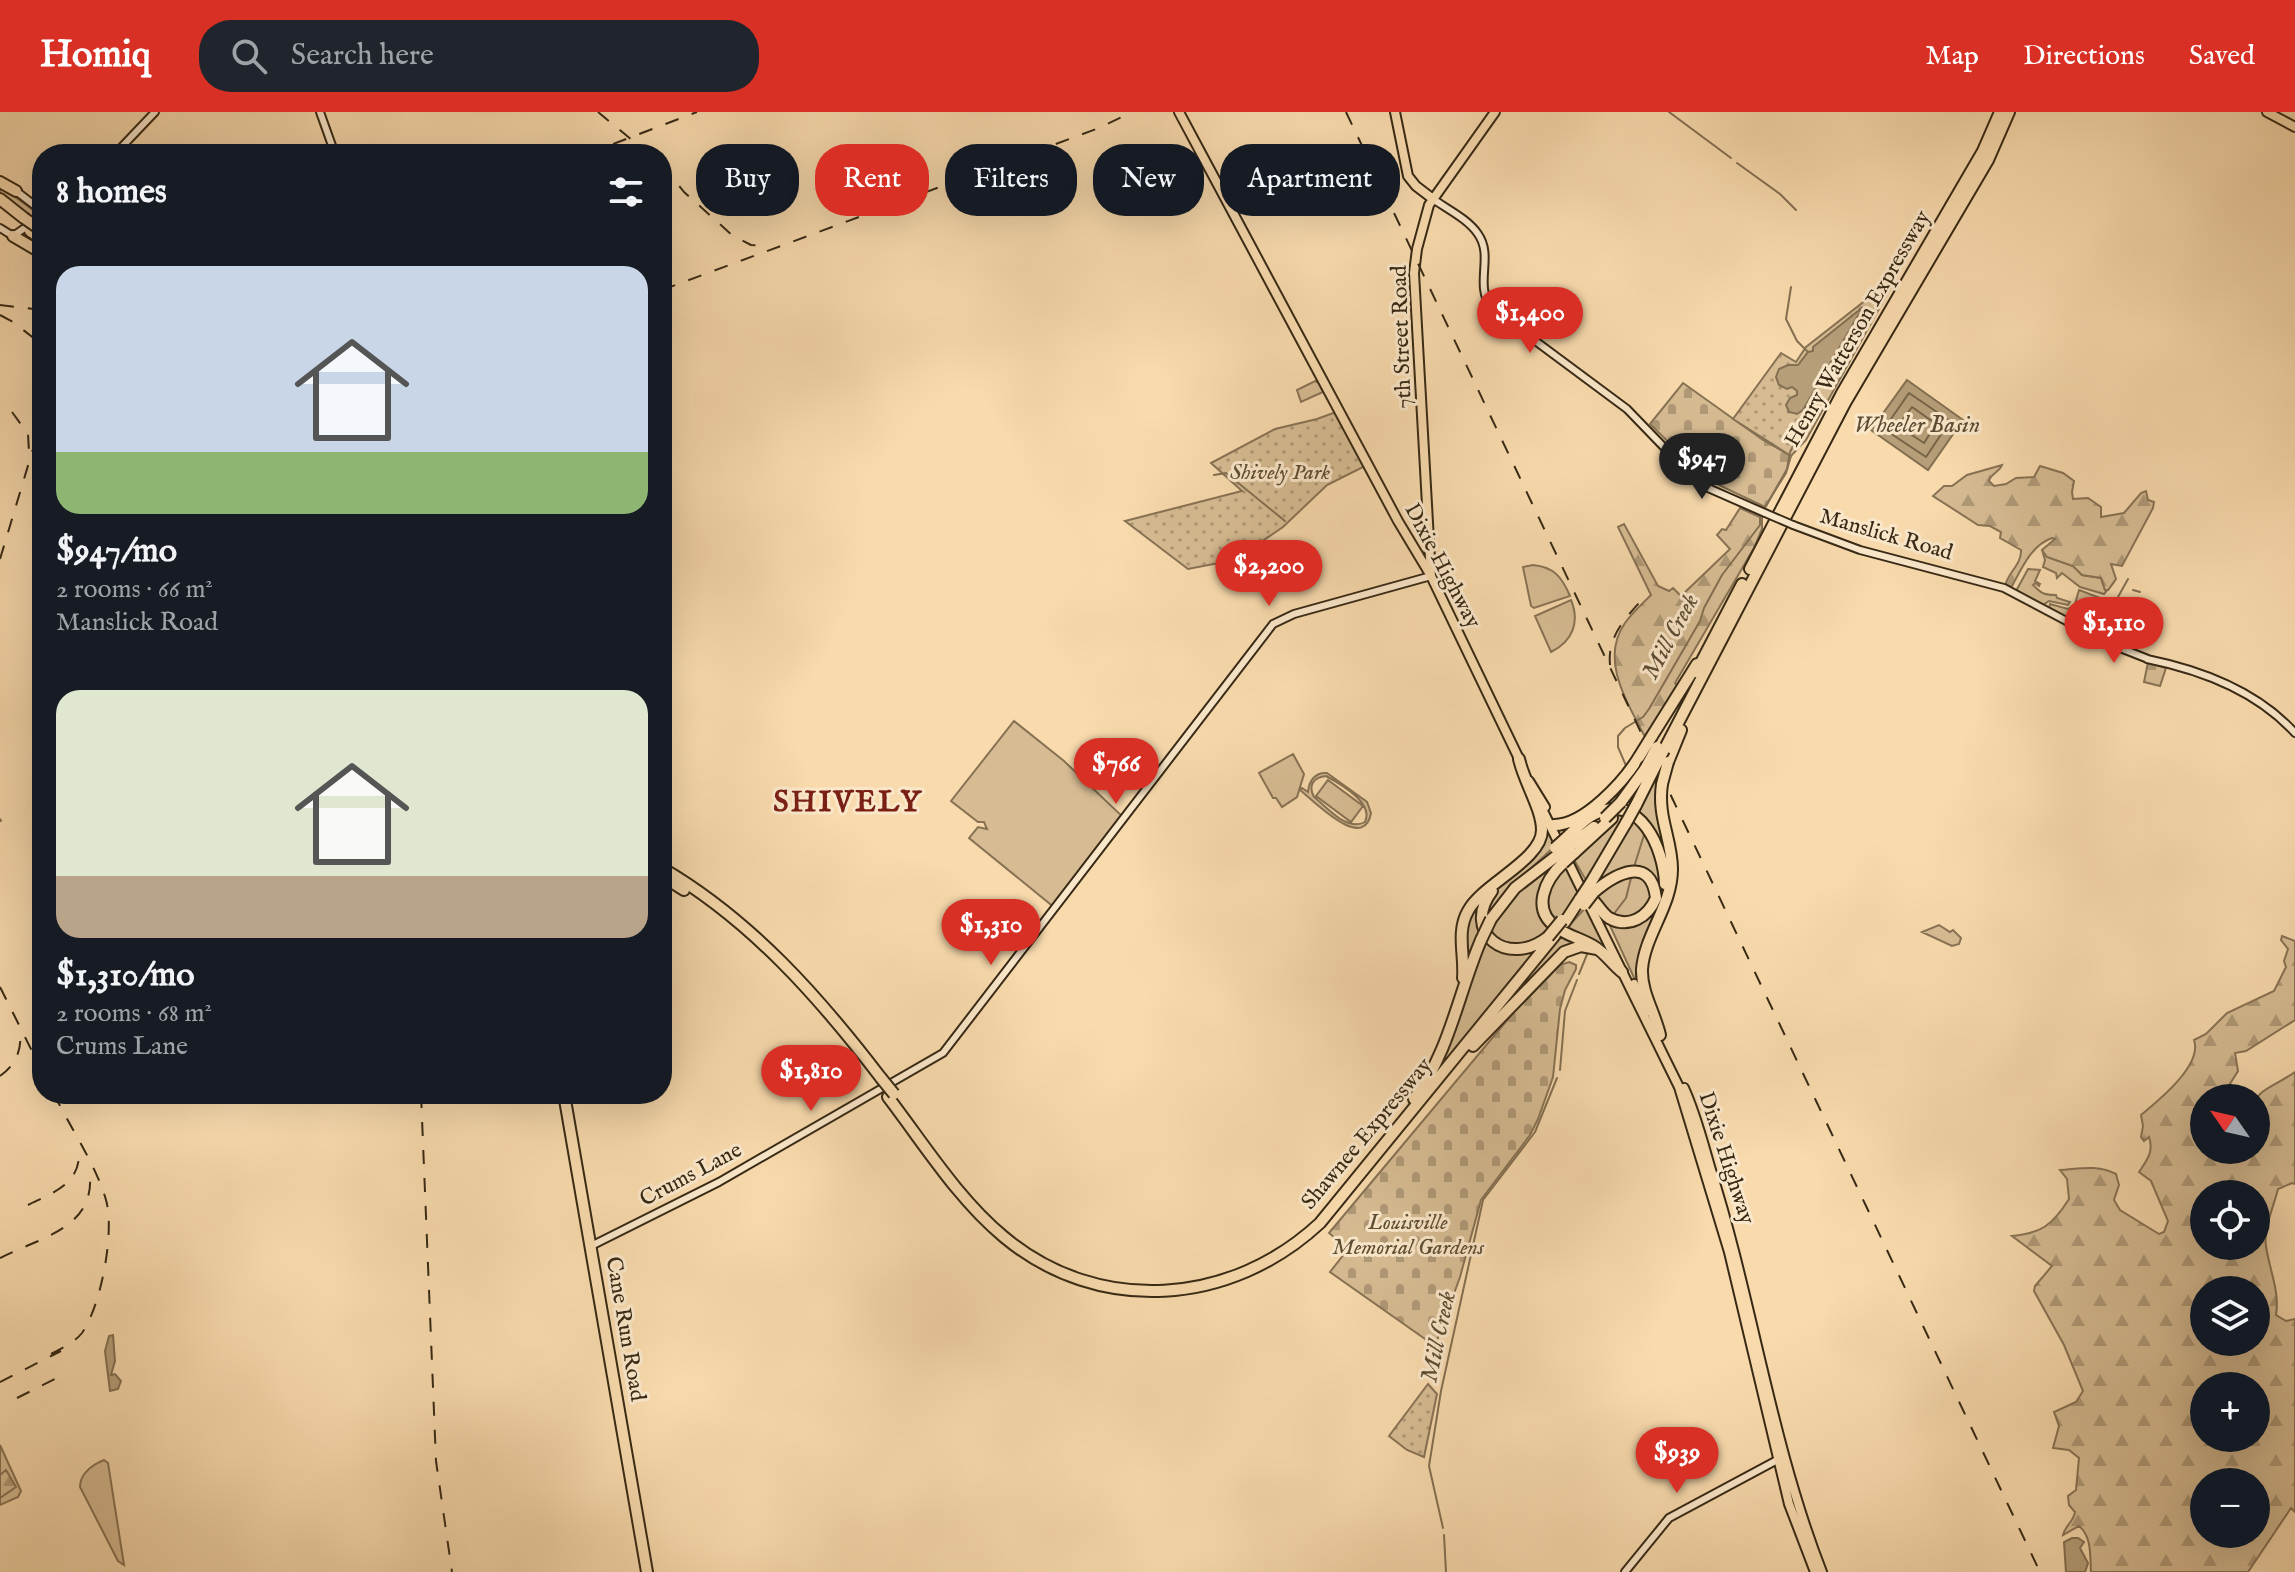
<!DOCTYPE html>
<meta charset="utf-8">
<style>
body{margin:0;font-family:"IM FELL English",serif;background:#20242c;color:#f1f3f6;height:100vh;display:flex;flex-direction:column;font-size:30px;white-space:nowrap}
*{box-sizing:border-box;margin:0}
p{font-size:26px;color:#9ea1a6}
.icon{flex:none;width:44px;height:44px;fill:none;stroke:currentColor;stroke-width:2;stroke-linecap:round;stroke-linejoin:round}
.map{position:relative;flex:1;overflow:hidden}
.sheet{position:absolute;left:32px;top:32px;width:640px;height:960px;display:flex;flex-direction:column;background:#171b24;border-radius:32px;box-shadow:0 8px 32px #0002}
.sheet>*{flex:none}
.hud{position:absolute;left:696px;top:32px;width:760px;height:72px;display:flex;gap:16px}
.needle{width:52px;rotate:304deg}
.buttons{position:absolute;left:2190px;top:972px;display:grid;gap:16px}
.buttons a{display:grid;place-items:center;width:80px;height:80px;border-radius:50%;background:#171b24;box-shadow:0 8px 32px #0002;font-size:40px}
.price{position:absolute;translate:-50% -68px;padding:0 18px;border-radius:28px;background:#d93025;color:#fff;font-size:26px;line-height:52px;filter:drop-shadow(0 2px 4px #0008)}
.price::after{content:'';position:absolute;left:50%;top:48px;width:24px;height:18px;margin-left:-12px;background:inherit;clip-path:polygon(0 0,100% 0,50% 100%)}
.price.active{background:#222;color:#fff}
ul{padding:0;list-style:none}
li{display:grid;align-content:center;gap:16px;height:424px;padding:0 24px}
li span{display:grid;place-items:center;height:248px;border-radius:24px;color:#555}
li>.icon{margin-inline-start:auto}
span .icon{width:144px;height:144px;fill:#fffc;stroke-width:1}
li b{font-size:34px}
h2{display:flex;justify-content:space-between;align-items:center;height:96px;padding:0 24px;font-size:34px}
.pill{padding:0 28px;border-radius:32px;background:#171b24;box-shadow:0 8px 32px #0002;font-size:28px;line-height:72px}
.pill.active{background:#d93025;color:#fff}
header{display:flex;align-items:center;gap:48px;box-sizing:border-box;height:112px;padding:0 40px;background:#d93025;color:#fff}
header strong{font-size:38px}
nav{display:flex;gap:44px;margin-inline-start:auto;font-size:28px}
.search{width:560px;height:72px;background:#20242c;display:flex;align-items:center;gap:20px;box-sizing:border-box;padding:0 28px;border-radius:32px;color:#9ea1a6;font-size:30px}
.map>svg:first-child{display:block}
.grass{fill:#d7bc93;stroke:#877254;stroke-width:2;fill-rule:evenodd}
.forest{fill:url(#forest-firs);stroke:#877254;stroke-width:2;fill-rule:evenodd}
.cemetery{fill:url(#cemetery-stones);stroke:#877254;stroke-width:2}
.park{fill:url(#park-dots);stroke:#877254;stroke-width:2}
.water{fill:#b69e79;stroke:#836f51;stroke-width:2}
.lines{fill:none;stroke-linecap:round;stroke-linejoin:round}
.shore{stroke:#766447;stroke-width:2}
.stream{stroke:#836f51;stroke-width:2}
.secondary-casing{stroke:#372915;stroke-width:10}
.primary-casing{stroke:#372915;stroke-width:12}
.highway-casing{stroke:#372915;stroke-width:14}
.secondary{stroke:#fae7ca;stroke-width:6}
.primary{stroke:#f8daad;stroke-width:8}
.highway{stroke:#f8daad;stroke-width:10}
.rail{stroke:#372915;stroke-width:2;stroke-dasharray:14 14;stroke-linecap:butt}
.secondary-bridge-casing{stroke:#372915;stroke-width:10;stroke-linecap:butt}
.highway-bridge-casing{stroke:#372915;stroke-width:14;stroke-linecap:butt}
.secondary-bridge{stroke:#fae7ca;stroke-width:6}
.highway-bridge{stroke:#f8daad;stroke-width:10}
.labels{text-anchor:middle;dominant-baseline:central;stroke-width:6;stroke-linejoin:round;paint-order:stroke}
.street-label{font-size:22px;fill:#372915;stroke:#fae7ca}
.park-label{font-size:22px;font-style:italic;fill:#5f4e34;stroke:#fae7ca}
.water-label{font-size:24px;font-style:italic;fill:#5d4c33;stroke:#fae7ca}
.district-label{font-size:30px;font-weight:bold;letter-spacing:2px;fill:#7a1f14;stroke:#fae7ca}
</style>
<header>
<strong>Homiq</strong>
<div class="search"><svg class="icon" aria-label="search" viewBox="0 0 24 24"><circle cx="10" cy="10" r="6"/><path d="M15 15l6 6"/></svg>Search here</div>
<nav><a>Map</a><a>Directions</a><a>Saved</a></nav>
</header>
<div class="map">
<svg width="2295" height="1460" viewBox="0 0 2295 1460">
<defs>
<pattern id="forest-firs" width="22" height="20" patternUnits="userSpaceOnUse" patternTransform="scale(2)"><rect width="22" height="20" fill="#d7bc93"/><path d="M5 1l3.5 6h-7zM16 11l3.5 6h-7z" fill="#af9977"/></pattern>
<pattern id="cemetery-stones" width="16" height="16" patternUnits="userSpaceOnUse" patternTransform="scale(2)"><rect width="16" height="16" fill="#d7bc93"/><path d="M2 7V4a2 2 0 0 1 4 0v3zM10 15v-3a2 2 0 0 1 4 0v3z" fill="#af9977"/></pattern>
<pattern id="park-dots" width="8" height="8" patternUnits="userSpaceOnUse" patternTransform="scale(2)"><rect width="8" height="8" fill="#d7bc93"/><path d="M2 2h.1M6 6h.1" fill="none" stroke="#af9977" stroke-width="1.8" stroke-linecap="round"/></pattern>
</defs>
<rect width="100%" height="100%" fill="#f8daad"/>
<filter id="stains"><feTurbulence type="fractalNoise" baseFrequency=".0025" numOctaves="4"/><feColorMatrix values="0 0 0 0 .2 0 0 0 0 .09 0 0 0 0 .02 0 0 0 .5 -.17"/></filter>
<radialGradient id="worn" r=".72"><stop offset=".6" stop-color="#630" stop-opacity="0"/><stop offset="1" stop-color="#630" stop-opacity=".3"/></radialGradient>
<path class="grass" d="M0 74 37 101 29 106 0 83Z
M1315 269 1319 271 1323 280 1301 290 1297 278Z
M2042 438 2047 445 2073 454 2082 463 2101 466 2105 478H2108L2114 470 2104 482 2080 475 2062 461 2057 466 2056 461 2043 455 2045 448Z
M1533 453C1554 455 1562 465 1570 484L1534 496 1531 494 1523 455Z
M2028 457 2040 458 2035 469 2040 472 2039 474 2035 471 2033 473C2042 481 2042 483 2056 483L2057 486 2070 490 2068 493 2049 489 2043 493 2016 479Z
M2079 478 2103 487 2092 513 2087 517 2049 497 2050 492 2068 497 2075 492Z
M1571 488C1580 510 1573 529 1551 540L1535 504Z
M1014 609 1064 649 1124 706 1055 796 969 726 978 715 987 717 984 710H978L951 689Z
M1293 642 1304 662 1297 685 1282 695 1276 686H1273L1259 661Z
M1657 659 1660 665 1669 759 1635 701Z
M1327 661 1367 690 1371 701C1364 741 1314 689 1300 678L1302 676 1308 680C1309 669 1315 660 1327 661ZM1326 664C1341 672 1374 691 1365 710 1347 720 1328 696 1314 685 1308 674 1313 665 1326 664Z
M1328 668 1363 694 1351 710 1316 684Z
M1621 700 1627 702 1587 770 1573 746Z
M1540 702 1557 732 1511 775 1485 811 1489 785 1537 735Z
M1633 705 1648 720 1664 772 1663 783 1636 870 1606 805 1622 812 1655 793 1644 759 1595 775Z
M1560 745 1561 749 1543 772 1553 817 1539 830 1507 836 1488 820 1514 783Z
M1566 752 1580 780 1557 812C1535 788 1550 772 1566 752Z
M1641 762 1654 780 1645 800 1622 808 1602 797 1595 782 1608 769Z
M1480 786 1482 816 1467 854 1464 812Z
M1587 794 1614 847 1565 818Z
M1939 813 1950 820 1953 818 1961 826 1959 832 1952 834 1922 820Z
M1562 822 1579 831 1571 834 1477 926Z
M1486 824 1495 834 1541 832 1433 966 1453 924Z
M0 1333 21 1379 18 1385 0 1393Z
M104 1348 108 1351 124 1453 118 1449 80 1375C80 1362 92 1353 104 1348Z"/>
<path class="forest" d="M2002 353C1999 361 1991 361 1989 369L1994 374 2006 372 2016 366 2034 365 2040 354 2063 361 2074 369 2072 380 2073 387 2088 386 2101 395V405L2124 401 2141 381 2146 379 2148 388 2154 390 2153 396 2122 454 2111 452 2116 467 2108 478H2105L2101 466 2082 463 2073 454 2047 445 2042 438 2055 427 2052 426C2031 433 2021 458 2011 476L2005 475C2006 462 2022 453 2021 438L2000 426 2001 420 1990 414 1978 413 1933 384 1944 374H1952L1967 363Z
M1740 396 1762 406V417L1754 436 1675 571 1680 576 1647 629C1630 594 1598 549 1625 511 1632 501 1642 492 1651 483L1618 415 1624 412 1658 474 1669 479 1673 476 1681 484 1730 437 1717 423 1722 417 1726 418Z
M2282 824 2295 829V908L2246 939 2235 941 2238 959 2228 975 2232 986H2204V1038H2256V1026L2261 1029 2268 1022C2238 980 2265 981 2295 960V1072L2292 1071 2278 1077C2274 1094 2263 1117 2266 1134 2269 1157 2280 1179 2276 1203L2286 1209 2295 1207V1400L2291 1396 2248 1460H2091C2090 1445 2092 1424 2079 1414L2063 1423C2065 1414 2074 1409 2075 1400L2069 1393 2068 1384 2076 1378 2079 1346 2069 1338 2053 1336 2059 1314 2054 1300 2076 1290 2083 1279 2064 1233 2034 1179 2035 1174 2052 1154 2012 1124C2041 1121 2052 1114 2069 1087L2067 1067 2060 1058C2079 1057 2097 1052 2116 1062L2119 1073 2114 1088 2120 1098 2159 1122 2164 1120 2168 1109 2151 1069 2139 1060C2147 1048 2154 1040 2149 1025L2144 1029 2141 1025 2143 1014 2141 1003C2158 989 2203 953 2194 928L2206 922 2227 901 2274 879 2286 855 2284 849 2288 837 2281 828ZM2256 1082V1134H2204V1082ZM2256 1178V1230H2204V1178ZM2256 1274V1326H2204V1274ZM2256 1370V1422H2204V1370Z
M6 1358 16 1375 0 1386V1363Z"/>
<path class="cemetery" d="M1683 271 1763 328 1791 344 1786 361 1765 395 1706 367 1650 312Z
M2148 550 2166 556 2160 574 2144 570Z
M1569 850 1576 853V857L1565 878 1560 897 1553 965 1538 1007 1530 1023 1481 1088 1460 1165 1435 1234 1330 1160 1348 1137 1329 1121 1514 900 1560 853Z"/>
<path class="park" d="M1895 168 1806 328 1791 344 1733 307 1781 241 1796 250 1806 235 1889 170Z
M1336 300 1365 354 1327 373 1283 415 1242 443 1229 449 1188 457 1125 409 1242 379 1211 351 1275 317 1317 307Z
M1428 1272 1437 1282 1424 1345 1407 1338 1389 1324Z"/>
<path class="water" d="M1863 195 1803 298 1797 302 1789 300 1786 293 1790 286 1797 283V279L1792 275 1787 277 1779 273 1776 265 1779 257 1788 253H1798L1808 240 1813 239V235Z
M1907 268 1963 308 1928 358 1871 318Z
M113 1223 115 1249 111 1263 115 1262 121 1269 118 1277 110 1279 105 1239 109 1224Z
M2072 1426H2078L2084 1430 2080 1436 2088 1451 2085 1460H2066L2064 1430Z"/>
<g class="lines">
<path class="shore" d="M1909 281 1950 309 1926 345 1884 317Z
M1912 295 1936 312 1924 331 1898 314Z"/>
<path class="stream" d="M1669 0 1731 46
M1737 51 1780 82 1796 98
M1791 175 1786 207 1797 229 1808 240
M1214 363 1226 361 1285 409
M1765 396 1787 357 1790 340 1807 307 1808 302 1805 294
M2133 478 2140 480
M2118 485 2128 467
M2102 518 2115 493
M2102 521 2133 536
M1627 656 1618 635V624L1625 616 1643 605 1649 597 1700 509 1704 496 1722 463 1760 413V405
M0 707 1 709
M1634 755 1644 723
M1613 803 1626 786 1632 762
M1579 862 1588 840
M1560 958 1565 899 1577 868
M1443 1416 1429 1354 1441 1279 1483 1088 1535 1020 1557 966
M1444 1423 1446 1460"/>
<defs>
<path id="secondary" d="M320 0 335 42
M115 42 155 0
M16 79 42 99
M1433 87C1447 97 1468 107 1478 122 1494 145 1474 171 1491 196L1627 297 1684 356 1708 376 1765 401
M0 116 13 124 42 104
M1793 413 1860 438 2004 476 2110 532 2148 547
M2147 547C2201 558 2258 580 2295 621
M591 1134 719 1070 943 941 1273 512 1294 502 1431 464
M1625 1460 1669 1406 1781 1346"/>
<path id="primary" d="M1179 0 1398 409 1431 464 1521 651
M1395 0 1408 64 1416 74 1433 87
M2267 0 2295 15
M1431 464 1414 161 1417 137 1429 93 1495 0
M1529 669 1545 695
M1540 693 1679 975 1729 1140 1789 1392 1815 1460
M1634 872 1648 899
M1684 976C1696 1002 1703 1031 1711 1058 1753 1190 1771 1330 1822 1460"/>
<path id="highway" d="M0 70 16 79
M0 87 24 106
M30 119 42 127
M13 124 42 141
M1750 457 1842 281 1983 39 2000 0
M1696 560 1742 472
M1652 624 1697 552
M1664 638 1845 291 1988 48 2009 0
M1668 650 1681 618
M1621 690 1645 657
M1636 693 1653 659
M1554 713C1585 713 1624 669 1639 645
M1566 726C1575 718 1584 707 1595 702 1640 680 1664 737 1665 772
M1572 732 1594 715
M1574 741 1612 706
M1563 751C1545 768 1531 797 1556 815 1567 824 1583 827 1595 835 1606 842 1612 852 1622 860
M662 756C751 808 819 885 881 966
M662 764 684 778
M1590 772 1626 711
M1492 779C1461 820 1507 857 1548 825
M1592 787C1598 793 1602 801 1609 806 1629 817 1648 805 1656 786 1651 743 1616 761 1594 780
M1491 807 1515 776 1559 742
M1565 810 1580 787
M1463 866C1465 843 1456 820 1468 799 1482 772 1542 748 1542 718 1542 697 1524 670 1519 647
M1660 923C1655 901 1641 880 1642 857 1645 822 1672 794 1672 757 1672 727 1657 705 1662 672
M1473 934 1564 840 1581 834 1597 837
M564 982 647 1460
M888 985C924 1032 958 1087 1004 1125 1099 1204 1231 1194 1320 1111L1555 823
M1414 987C1450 939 1458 882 1481 828"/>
</defs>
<use href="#secondary" class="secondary-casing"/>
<use href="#primary" class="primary-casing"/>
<use href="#highway" class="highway-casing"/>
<use href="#secondary" class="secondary"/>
<use href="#primary" class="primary"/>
<use href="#highway" class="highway"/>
<path class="rail" d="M598 0 649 42
M1346 0 2040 1460
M587 42 697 0
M662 52 684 80 732 123 751 133 769 134
M662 178 1099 16 1132 0
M0 193 42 198
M0 203 13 210 40 231
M12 300 28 322 29 340
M35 318 42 285
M0 447 42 307
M1610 553C1607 522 1628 504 1647 482
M0 875 42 959
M0 964C16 953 22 938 20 919
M421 982 436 1349 452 1460
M28 1093C54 1080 81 1072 79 1038
M0 1146C41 1125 99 1116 89 1056
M51 1242C62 1236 74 1231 82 1221 101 1194 115 1120 106 1088 96 1053 70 1015 54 982
M0 1270 61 1239
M17 1286 63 1263"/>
<defs>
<path id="secondary-bridge" d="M1765 401 1793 413"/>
<path id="highway-bridge" d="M24 106 37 115
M1639 645 1652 624
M1645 657 1657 635
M1653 659 1664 638
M1662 672 1668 650
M1605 706 1621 690
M1626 711 1636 693
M1555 736 1566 726
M1559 742 1572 732
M1563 751 1574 741
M1580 787 1590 772
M1584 793 1594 780
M1548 825 1562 808
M1481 828 1491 807
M881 966 894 982"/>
</defs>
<use href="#secondary-bridge" class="secondary-bridge-casing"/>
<use href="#highway-bridge" class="highway-bridge-casing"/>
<use href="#secondary-bridge" class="secondary-bridge"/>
<use href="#highway-bridge" class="highway-bridge"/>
</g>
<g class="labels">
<g class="street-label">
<text transform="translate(1858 217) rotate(-60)">Henry Watterson Expressway</text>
<text transform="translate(1402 225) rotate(-92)">7th Street Road</text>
<text transform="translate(1886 423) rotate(16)">Manslick Road</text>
<text transform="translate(1442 454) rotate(62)">Dixie Highway</text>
<text transform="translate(1367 1022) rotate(-50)">Shawnee Expressway</text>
<text transform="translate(1726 1046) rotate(72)">Dixie Highway</text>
<text transform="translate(691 1063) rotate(-28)">Crums Lane</text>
<text transform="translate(625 1217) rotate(80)">Cane Run Road</text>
</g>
<g class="park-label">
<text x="1280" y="361">Shively Park</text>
<text x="1408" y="1111">Louisville<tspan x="1408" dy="25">Memorial Gardens</tspan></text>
</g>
<g class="water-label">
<text x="1917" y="313">Wheeler Basin</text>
<text transform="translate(1671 525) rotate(-62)">Mill Creek</text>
<text transform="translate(1439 1225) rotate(-78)">Mill Creek</text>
</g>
<g class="district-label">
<text x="848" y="691">SHIVELY</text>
</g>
</g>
<rect width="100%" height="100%" filter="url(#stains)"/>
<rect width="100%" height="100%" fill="url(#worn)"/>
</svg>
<div class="buttons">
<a><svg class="needle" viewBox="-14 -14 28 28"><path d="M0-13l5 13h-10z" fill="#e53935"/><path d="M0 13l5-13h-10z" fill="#9ea1a6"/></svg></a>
<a><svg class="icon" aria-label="locate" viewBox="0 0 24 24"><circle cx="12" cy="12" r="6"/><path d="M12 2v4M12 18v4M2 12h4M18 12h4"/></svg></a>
<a><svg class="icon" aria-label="layers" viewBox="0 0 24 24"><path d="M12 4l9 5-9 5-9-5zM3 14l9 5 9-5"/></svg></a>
<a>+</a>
<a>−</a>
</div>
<b class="price" style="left:1530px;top:243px">$1,400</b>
<b class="price active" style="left:1702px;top:389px">$947</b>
<b class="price" style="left:1269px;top:496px">$2,200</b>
<b class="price" style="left:2114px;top:553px">$1,110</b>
<b class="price" style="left:1116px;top:694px">$766</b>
<b class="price" style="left:991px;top:855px">$1,310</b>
<b class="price" style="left:811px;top:1001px">$1,810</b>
<b class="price" style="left:1677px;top:1383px">$939</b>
<div class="hud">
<a class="pill">Buy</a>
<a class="pill active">Rent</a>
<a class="pill">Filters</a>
<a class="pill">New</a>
<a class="pill">Apartment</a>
</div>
<section class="sheet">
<h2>8 homes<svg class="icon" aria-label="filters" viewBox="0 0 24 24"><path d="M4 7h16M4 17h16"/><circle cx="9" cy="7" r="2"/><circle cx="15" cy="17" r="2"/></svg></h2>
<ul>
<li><span style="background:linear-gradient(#c9d6e8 75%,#8fb573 0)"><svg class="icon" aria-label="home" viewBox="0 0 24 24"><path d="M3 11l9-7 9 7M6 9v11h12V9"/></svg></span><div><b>$947/mo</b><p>2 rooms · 66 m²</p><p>Manslick Road</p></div></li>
<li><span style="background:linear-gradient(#dfe7d0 75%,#b9a48a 0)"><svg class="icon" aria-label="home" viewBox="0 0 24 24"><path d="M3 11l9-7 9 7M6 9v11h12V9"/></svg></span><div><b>$1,310/mo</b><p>2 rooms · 68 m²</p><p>Crums Lane</p></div></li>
</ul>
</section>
</div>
